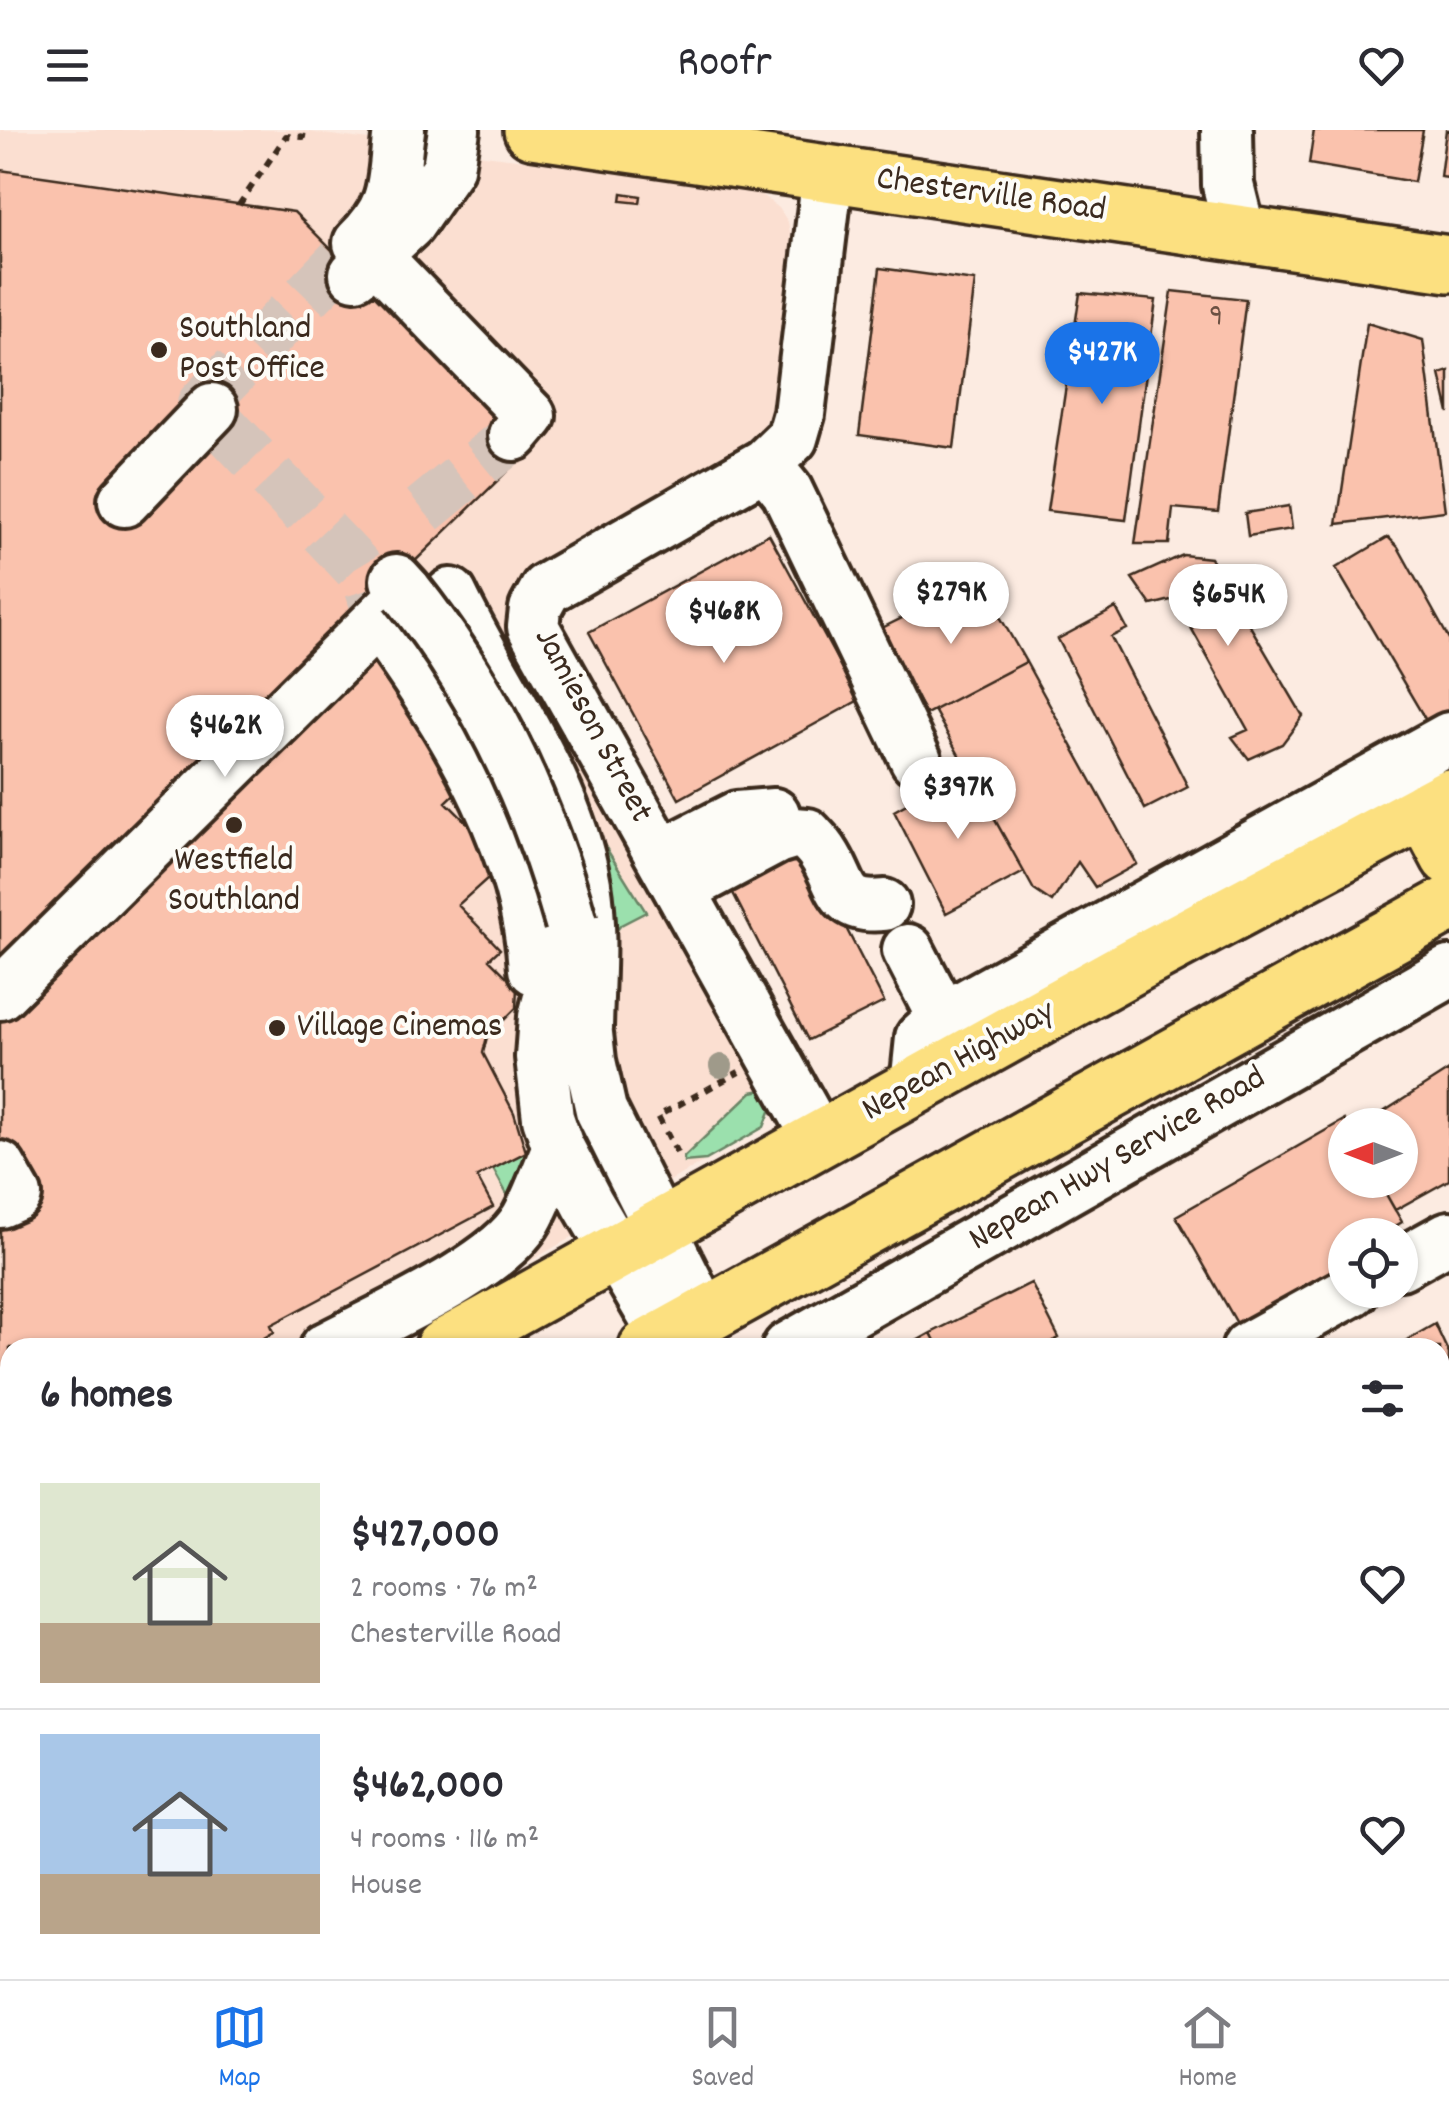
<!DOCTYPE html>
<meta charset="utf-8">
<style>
body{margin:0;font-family:Dekko,sans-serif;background:#f7f7f7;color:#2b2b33;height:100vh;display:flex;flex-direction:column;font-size:38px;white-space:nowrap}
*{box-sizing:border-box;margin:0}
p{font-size:32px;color:#7c7c81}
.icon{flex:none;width:55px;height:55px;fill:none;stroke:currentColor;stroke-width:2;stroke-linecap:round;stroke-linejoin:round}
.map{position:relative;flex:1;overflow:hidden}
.sheet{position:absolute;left:0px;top:1208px;width:1450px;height:642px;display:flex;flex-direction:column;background:#fff;border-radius:30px 30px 0 0;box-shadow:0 2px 8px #0004}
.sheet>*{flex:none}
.needle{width:65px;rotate:270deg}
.fabs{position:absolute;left:1328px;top:978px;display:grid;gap:20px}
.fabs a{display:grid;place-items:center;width:90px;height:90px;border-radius:50%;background:#fff;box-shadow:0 2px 8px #0004;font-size:50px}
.price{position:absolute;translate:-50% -85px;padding:0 22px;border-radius:35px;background:#fff;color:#222;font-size:32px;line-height:65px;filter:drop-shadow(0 2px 5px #0008)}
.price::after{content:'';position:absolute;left:50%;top:60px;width:30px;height:22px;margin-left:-15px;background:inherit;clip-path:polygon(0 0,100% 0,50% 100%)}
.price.selected{background:#1a73e8;color:#fff}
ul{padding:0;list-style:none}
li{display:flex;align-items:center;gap:30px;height:250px;padding:0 40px}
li+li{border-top:2px solid #e1e1e2}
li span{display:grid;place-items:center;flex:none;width:280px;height:200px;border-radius:0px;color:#555}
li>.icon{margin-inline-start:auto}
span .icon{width:120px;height:120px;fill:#fffc;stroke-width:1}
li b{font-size:42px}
h2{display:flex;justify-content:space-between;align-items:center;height:120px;padding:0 40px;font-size:42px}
header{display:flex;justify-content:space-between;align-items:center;height:130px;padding:0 40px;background:#fff;font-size:45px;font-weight:600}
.dock{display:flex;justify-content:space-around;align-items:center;height:140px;border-top:2px solid #e1e1e2;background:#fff;font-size:28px;color:#7c7c81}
.dock a{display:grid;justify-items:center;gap:5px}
.dock .selected{color:#1a73e8}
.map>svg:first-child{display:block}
.built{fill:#fbdfd1}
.green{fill:#9be0ad;stroke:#6b8566;stroke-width:2.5}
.building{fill:#fac2ad;stroke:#3b2a1e;stroke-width:2.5}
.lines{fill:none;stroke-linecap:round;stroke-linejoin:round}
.minor-tunnel{stroke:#d5c4ba;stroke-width:50;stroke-dasharray:50 25;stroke-linecap:butt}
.minor-casing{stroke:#3b2a1e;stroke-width:58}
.major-casing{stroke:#3b2a1e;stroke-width:62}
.highway-casing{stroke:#3b2a1e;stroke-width:62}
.path{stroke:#3b2a1e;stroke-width:6;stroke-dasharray:8 8;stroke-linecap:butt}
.minor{stroke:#fdfcf7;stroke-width:50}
.major{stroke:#fce080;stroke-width:55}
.highway{stroke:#fce080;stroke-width:55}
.minor-bridge-casing{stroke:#3b2a1e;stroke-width:58;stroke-linecap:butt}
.minor-bridge{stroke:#fdfcf7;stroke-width:50}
.tree{fill:#9f9a8a}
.poi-dot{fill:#3b2a1e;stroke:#fdfcf7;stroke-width:4}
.labels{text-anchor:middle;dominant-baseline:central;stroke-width:8;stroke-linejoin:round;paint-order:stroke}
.number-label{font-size:30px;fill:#6b5042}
.street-label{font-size:35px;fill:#3b2a1e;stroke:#fdfcf7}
.poi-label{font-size:35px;fill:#3b2a1e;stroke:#fdfcf7;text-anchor:start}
</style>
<header><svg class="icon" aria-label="menu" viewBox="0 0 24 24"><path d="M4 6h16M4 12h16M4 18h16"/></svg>Roofr<svg class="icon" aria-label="heart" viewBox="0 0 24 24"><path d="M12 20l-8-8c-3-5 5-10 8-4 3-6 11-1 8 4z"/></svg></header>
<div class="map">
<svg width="1449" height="1849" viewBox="0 0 1449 1849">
<rect width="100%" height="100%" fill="#fcebe1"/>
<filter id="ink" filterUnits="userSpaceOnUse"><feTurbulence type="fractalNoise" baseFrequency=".01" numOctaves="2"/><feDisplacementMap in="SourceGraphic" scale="20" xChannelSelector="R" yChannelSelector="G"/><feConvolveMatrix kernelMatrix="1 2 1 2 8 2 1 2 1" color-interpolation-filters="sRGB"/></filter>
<g filter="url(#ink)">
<path class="built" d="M0 0H293L747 59 759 63 779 78 788 92 793 119 774 276 764 295 692 360 533 448 771 965V979L764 997 380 1217 10 1218V1427L0 1433Z
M10 1615V1840H179L178 1849H0V1620Z"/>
<path class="green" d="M568 657 646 782 621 795 613 805Z
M762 960 770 962 771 979 764 997 706 1030 684 1032V1027L752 962Z
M526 1022 518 1054 508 1066 493 1039Z"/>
<path class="building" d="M1314 0H1423L1414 52 1309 34Z
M1446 0H1449V48L1440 47Z
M0 40 294 82 530 319 407 439 441 561 369 527 449 612 470 649 446 672 478 704 498 739 458 775 500 819 489 829 517 857 516 878 487 907 483 923 514 983 526 1022 477 1047 493 1077 271 1195 274 1202 247 1218H10V1347L0 1352Z
M622 63 641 66 640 73 621 71Z
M880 138 975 151 954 318 859 305Z
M1172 161 1246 169 1218 382 1173 378 1169 414H1135Z
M1080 163 1156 170 1126 390 1047 381Z
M1367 193 1423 210 1445 381 1337 394Z
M1449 241V283L1440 244Z
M1289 376 1292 399 1248 406 1245 383Z
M769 404 859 570 679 669 589 502Z
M1388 407 1398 417 1449 509V581L1428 594 1336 438Z
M1183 425 1210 428 1303 586 1282 614 1249 629 1232 607 1248 600 1175 469 1151 475 1132 448Z
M979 450 1026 532 926 584 876 501Z
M1116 478 1127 499 1111 507 1188 657 1145 679 1058 509Z
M1026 532 1137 734 1095 757 1078 732 1052 772 1034 760 934 580Z
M967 640 1024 742 946 783 894 681Z
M806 720 884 872 808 910 731 759Z
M1449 940V1050L1395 1080 1378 1050H1400V995H1363Z
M1344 990 1347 995 1345 1050H1378L1402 1092 1386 1102 1388 1105H1345V1155L1247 1211 1176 1086Z
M1031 1153 1059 1208 1039 1218H939L931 1203Z
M1435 1194 1449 1224V1295L1440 1299V1218H1393Z
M931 1203 939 1218H904Z
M1440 1466 1442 1471 1449 1467V1541L1440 1523Z
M1440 1583 1449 1599V1674L1440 1679Z
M1445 1702 1449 1709V1849H1377L1372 1840H1440V1705Z
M98 1840H166L165 1849H96Z
M261 1840H310L315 1849H266Z
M317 1840H389L393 1849H321Z
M704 1840H743L748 1849H687Z
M755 1840H814L819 1849H760Z
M861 1840H913L918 1849H865Z
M1107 1840H1141L1126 1849H1111Z
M1195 1840H1250L1255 1849H1199Z"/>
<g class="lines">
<path class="minor-tunnel" d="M341 131 202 274 357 437 370 459 381 496
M423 380 514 305"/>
<defs>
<path id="minor" d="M1227 0 1228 55 1240 103
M359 113C399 73 392 52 399 0
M375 126 530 286 514 305
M355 144 409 94 448 38 454 0
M765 334 787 361 916 630
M124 371 212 279
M451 464C496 559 566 647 585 754 593 801 588 850 587 898
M395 516C461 609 527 722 534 839
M662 725 737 687 774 684
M681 759 777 708 793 703 807 704C812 710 819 716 823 723 844 754 837 780 884 775
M551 793 554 848 544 887 541 927 548 988 558 1017 588 1074 666 1207
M908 820 943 888
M0 864 407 462 396 450
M583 867 590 931 601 980 704 1186
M916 956 921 908 943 888 1449 608
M819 1009 533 497 535 479 546 459 765 334 792 308 799 284 828 43
M0 1037 16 1065 0 1072
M1400 1134 1449 1107
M326 1218C379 1190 499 1138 527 1088 539 1066 548 1040 558 1017
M788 1218 1449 842
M1248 1218 1353 1160
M1440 1378 1449 1373
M0 1632 10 1652
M0 1759 10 1804
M11 1840V1849
M1058 1840 1063 1849
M60 1849V1840
M577 1849 593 1840"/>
<path id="major" d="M532 0 1449 134"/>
<path id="highway" d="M1424 680 1449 727
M443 1218 1138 833 1449 667
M647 1218 1449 774
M0 1465 10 1459
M0 1579 10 1573"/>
</defs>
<use href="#minor" class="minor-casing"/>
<use href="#major" class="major-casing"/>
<use href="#highway" class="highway-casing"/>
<path class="path" d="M239 75 286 6 303 7 304 0
M677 1023 658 986 739 942
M182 1849 184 1840"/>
<use href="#minor" class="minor"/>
<use href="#major" class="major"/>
<use href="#highway" class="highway"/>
<defs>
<path id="minor-bridge" d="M407 462C485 560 538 673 571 793"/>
</defs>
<use href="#minor-bridge" class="minor-bridge-casing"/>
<use href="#minor-bridge" class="minor-bridge"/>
</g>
<circle class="tree" cx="721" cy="936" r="12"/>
</g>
<g class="poi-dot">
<circle cx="159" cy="220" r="10"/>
<circle cx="234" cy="695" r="10"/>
<circle cx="277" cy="898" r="10"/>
</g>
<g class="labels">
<g class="number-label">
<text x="1216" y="188">9</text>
</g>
<g class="street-label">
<text transform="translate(991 66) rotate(8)">Chesterville Road</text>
<text transform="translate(592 596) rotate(62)">Jamieson Street</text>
<text transform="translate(959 932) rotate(-29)">Nepean Highway</text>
<text transform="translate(1118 1030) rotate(-30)">Nepean Hwy Service Road</text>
</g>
<g class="poi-label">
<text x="179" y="200">Southland<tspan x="179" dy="40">Post Office</tspan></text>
<text x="234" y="732" text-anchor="middle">Westfield<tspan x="234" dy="40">Southland</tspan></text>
<text x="297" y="898">Village Cinemas</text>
</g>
</g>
</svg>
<div class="fabs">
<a><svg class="needle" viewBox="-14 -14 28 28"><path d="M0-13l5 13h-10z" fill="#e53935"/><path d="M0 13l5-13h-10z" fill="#7c7c81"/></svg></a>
<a><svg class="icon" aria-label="locate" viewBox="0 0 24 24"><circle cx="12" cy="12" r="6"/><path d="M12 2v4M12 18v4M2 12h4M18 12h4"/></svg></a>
</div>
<b class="price selected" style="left:1102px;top:277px">$427K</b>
<b class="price" style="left:951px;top:517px">$279K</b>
<b class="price" style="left:1228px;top:519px">$654K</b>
<b class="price" style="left:724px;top:536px">$468K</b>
<b class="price" style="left:225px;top:650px">$462K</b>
<b class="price" style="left:958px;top:712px">$397K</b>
<section class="sheet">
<h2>6 homes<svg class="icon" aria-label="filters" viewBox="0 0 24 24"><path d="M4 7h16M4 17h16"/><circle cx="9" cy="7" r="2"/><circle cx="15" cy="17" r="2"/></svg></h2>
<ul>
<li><span style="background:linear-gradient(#dfe7d0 70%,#b9a48a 0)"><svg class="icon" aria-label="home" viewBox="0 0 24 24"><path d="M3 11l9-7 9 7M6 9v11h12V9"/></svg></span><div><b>$427,000</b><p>2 rooms · 76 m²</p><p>Chesterville Road</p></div><svg class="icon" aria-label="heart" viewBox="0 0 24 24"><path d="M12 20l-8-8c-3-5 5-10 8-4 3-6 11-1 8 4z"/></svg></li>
<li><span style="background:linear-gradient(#a9c7e8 70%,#b9a48a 0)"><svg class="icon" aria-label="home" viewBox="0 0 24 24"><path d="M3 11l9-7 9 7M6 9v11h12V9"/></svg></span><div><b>$462,000</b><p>4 rooms · 116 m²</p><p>House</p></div><svg class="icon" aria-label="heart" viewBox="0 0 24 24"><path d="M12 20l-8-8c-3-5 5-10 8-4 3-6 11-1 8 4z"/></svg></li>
</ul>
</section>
</div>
<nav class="dock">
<a class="selected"><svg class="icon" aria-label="map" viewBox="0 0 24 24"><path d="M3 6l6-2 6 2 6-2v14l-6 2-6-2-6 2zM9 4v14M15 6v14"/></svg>Map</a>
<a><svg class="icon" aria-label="saved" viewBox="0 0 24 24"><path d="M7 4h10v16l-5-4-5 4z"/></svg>Saved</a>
<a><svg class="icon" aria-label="home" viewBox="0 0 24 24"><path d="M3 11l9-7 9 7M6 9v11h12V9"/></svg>Home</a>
</nav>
